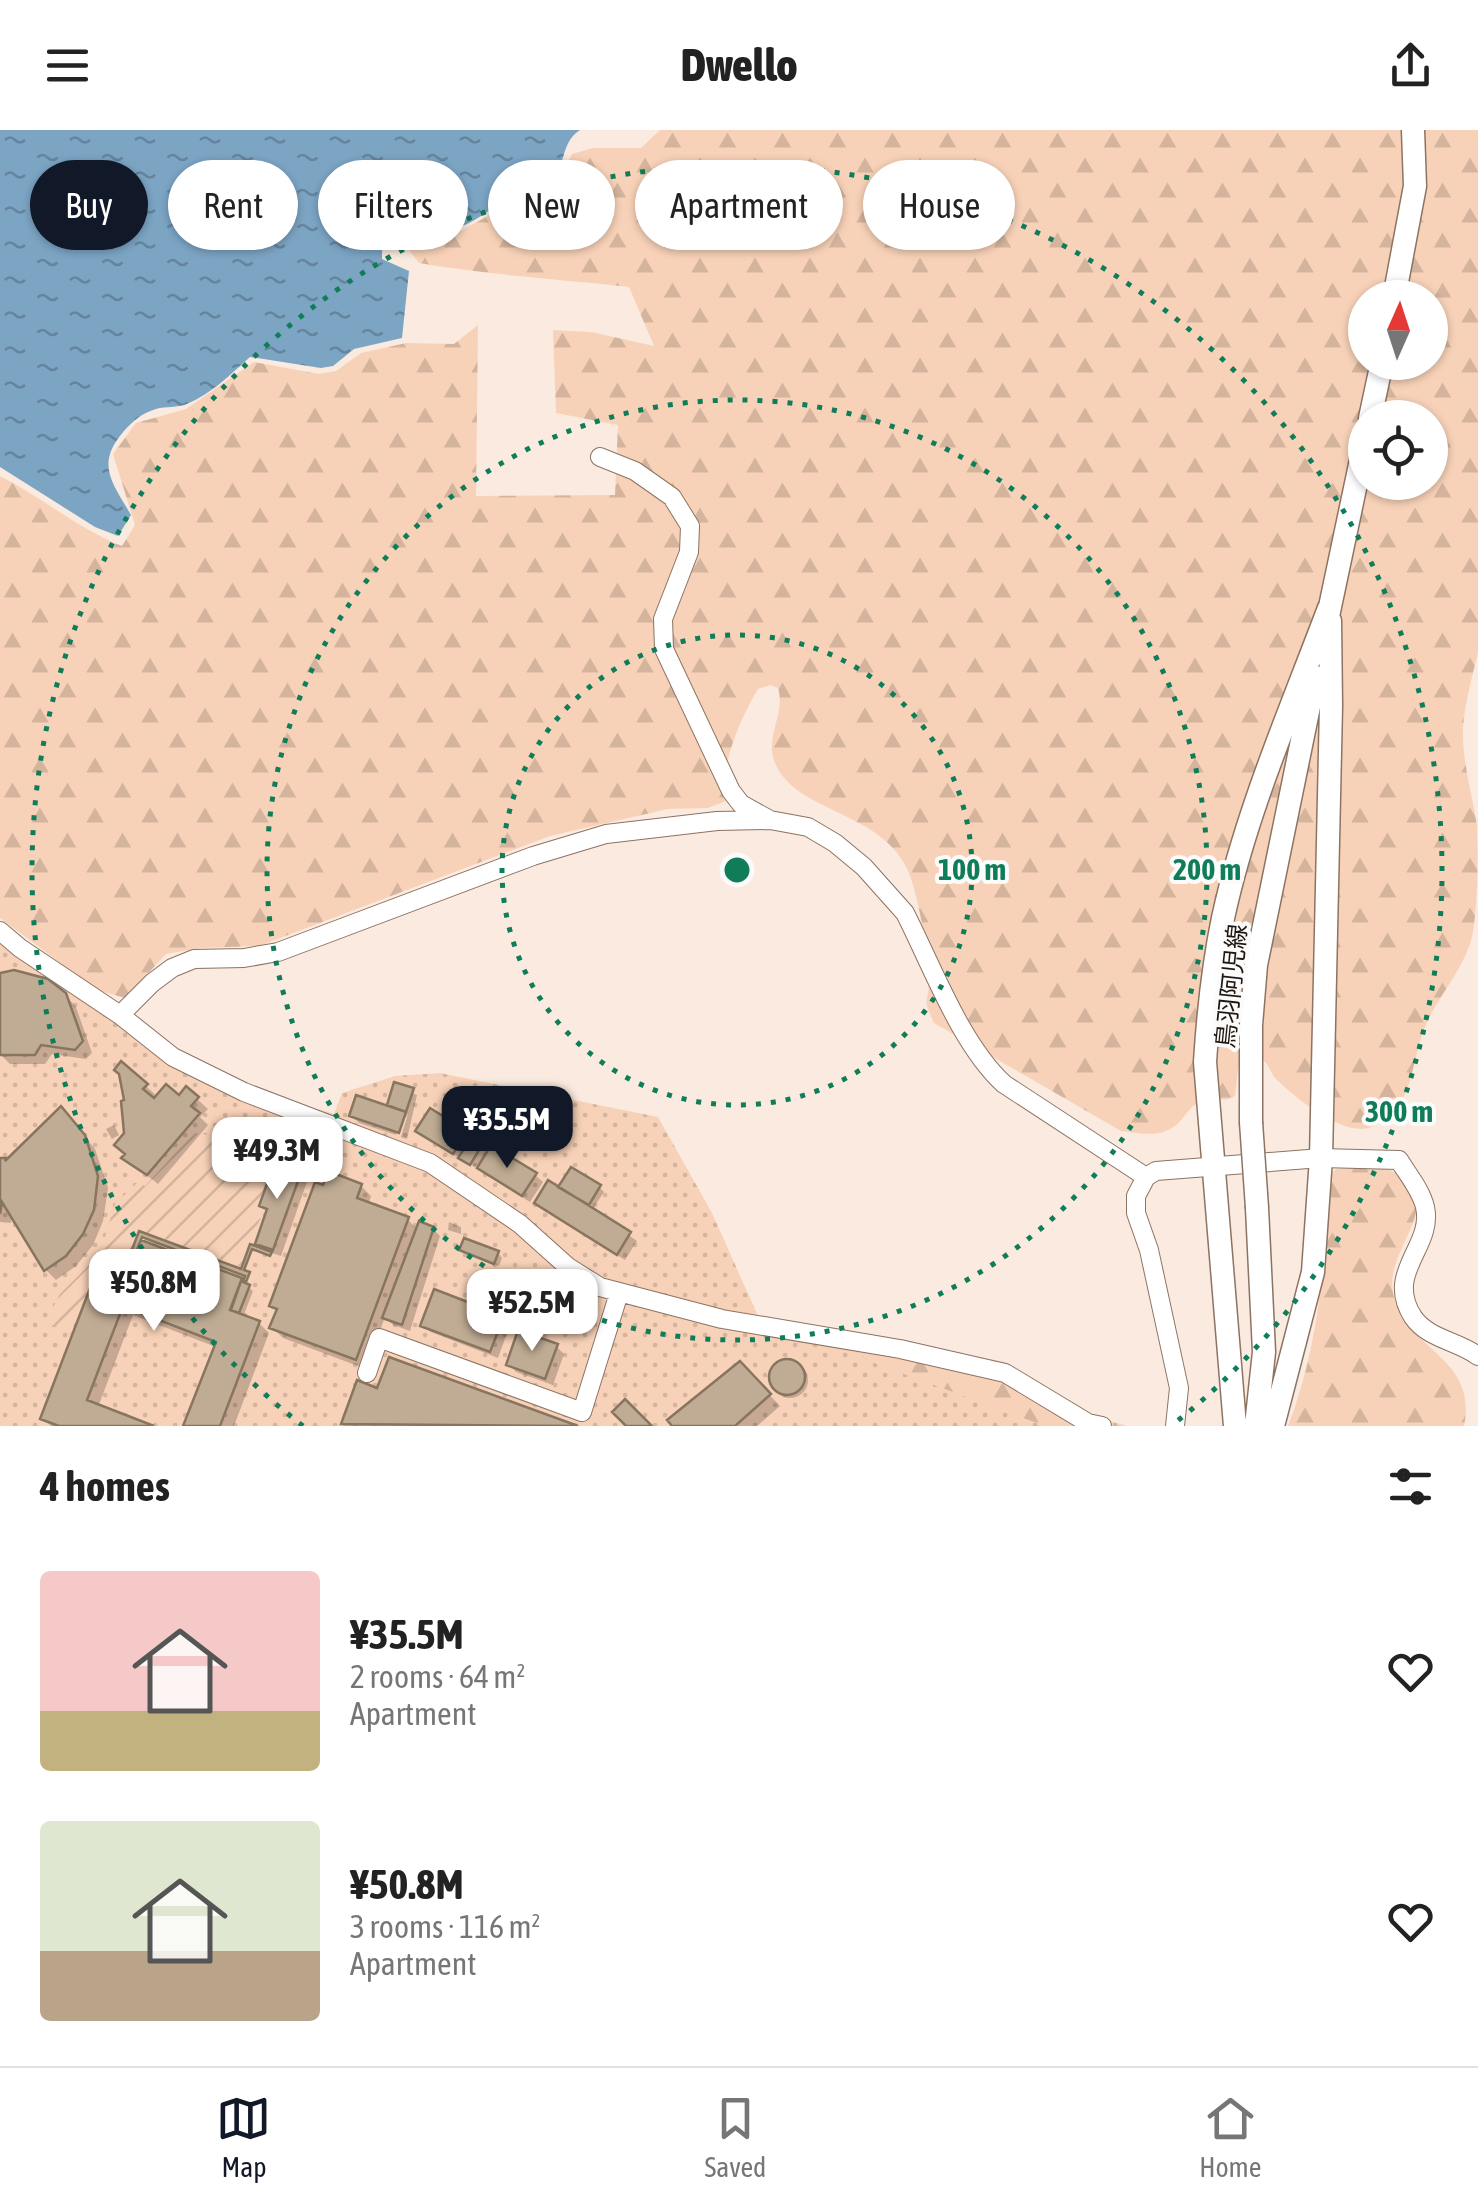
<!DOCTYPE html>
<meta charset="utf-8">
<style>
body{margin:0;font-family:"Asap Condensed","Noto Sans JP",sans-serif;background:#f6f6f6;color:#222;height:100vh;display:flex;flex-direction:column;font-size:38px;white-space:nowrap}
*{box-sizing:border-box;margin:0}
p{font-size:32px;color:#767676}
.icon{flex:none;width:55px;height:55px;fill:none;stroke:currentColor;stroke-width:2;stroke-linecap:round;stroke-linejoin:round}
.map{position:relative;height:1296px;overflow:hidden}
.sheet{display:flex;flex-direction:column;background:#fff;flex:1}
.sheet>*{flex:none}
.guide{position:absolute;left:30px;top:30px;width:1420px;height:90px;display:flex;gap:20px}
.needle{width:65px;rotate:3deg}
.buttons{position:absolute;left:1348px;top:150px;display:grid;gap:20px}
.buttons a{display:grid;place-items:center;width:100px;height:100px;border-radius:50%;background:#fff;box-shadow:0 2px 8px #0004;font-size:50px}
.price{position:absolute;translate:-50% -85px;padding:0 22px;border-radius:20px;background:#fff;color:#222;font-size:32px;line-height:65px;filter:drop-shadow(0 2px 5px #0008)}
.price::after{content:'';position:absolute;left:50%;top:60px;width:30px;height:22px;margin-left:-15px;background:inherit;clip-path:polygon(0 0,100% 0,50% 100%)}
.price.on{background:#111827;color:#fff}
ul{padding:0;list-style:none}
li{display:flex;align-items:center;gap:30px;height:250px;padding:0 40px}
li span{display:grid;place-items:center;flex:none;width:280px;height:200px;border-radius:10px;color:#555}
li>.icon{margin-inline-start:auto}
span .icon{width:120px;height:120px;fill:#fffc;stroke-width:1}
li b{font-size:42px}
h2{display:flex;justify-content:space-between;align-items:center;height:120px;padding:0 40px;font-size:42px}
.tag{padding:0 35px;border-radius:45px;background:#fff;box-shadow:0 2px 8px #0004;font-size:35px;line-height:90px}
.tag.on{background:#111827;color:#fff}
header{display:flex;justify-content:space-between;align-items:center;height:130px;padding:0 40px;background:#fff;font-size:45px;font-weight:800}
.tab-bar{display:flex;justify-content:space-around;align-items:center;height:140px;border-top:2px solid #e0e0e0;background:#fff;font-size:28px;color:#767676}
.tab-bar a{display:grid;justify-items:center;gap:5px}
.tab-bar .on{color:#111827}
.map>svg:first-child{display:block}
.grass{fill:url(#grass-dots)}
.forest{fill:url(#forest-firs);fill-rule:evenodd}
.garden{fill:url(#garden-furrows)}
.water{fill:url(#water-ripples)}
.shadow{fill:#0003}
.building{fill:#c0ac94;stroke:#88755f;stroke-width:2.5}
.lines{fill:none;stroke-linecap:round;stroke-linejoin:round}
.minor-casing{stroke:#8c7362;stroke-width:20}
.major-casing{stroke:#8c7362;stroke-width:25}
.minor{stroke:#fff;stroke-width:18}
.major{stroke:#fff;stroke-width:22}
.major-bridge-casing{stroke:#8c7362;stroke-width:25;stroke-linecap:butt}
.major-bridge{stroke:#fff;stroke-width:22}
.ring{fill:none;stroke:#107d59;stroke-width:5;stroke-dasharray:5 10}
.labels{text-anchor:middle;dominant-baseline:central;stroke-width:8;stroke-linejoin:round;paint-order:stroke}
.street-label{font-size:25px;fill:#201710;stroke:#fbfbfb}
.centre{fill:#107d59;stroke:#fbfbfb;stroke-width:5}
.ring-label{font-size:30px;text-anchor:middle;font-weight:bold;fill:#107d59;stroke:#fbfbfb;stroke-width:8;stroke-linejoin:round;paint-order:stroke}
</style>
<header><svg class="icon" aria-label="menu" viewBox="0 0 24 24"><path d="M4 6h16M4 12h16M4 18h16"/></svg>Dwello<svg class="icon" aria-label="share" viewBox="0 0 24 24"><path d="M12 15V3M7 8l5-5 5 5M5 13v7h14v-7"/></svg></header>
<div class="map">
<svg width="1478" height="1296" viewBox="0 0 1478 1296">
<defs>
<pattern id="grass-dots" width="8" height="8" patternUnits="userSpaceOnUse" patternTransform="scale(2.5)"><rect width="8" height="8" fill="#f8d2b8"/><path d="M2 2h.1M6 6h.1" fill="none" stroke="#d4b49d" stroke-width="1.8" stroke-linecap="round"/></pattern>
<pattern id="forest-firs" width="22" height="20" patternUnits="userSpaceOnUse" patternTransform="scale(2.5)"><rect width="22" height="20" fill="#f8d2b8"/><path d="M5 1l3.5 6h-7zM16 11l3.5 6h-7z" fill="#d4b49d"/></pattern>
<pattern id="garden-furrows" width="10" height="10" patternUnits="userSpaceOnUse" patternTransform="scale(2.5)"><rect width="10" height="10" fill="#f8d2b8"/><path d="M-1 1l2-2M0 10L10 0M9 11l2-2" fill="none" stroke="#d4b49d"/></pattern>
<pattern id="water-ripples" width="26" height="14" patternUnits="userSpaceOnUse" patternTransform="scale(2.5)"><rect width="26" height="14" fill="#7ca5c4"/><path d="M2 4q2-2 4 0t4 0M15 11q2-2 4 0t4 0" fill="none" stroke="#65859e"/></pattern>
</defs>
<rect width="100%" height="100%" fill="#fbeadf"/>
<path class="grass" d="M0 794 190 929 247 958 334 984 342 963 395 946 440 943 658 987 712 1083 758 1186 1005 1232 1086 1284 1127 1296H0Z"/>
<path class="forest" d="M660 0H1478V523C1472 547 1465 572 1463 598 1462 632 1472 663 1477 696 1478 729 1478 770 1473 802 1466 838 1438 865 1425 897 1410 933 1414 985 1368 998 1341 1005 1296 968 1277 950 1271 945 1270 936 1264 931 1258 925 1251 927 1243 929L1238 940 1235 966C1223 973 1217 967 1205 970 1191 973 1185 988 1175 996 1159 1008 1139 1003 1121 1001L934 893C921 865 929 875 929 850 930 829 917 762 909 743 883 680 796 684 775 633 764 608 786 584 778 558L770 555 758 559C743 584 717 638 729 666L726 671 708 678 668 679 550 706 259 816 201 818 166 824 125 868 97 860 0 788V346C42 367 78 399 122 416L135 395 113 324 136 293 186 279 254 232 319 244 336 241 361 223 406 213 454 214 478 195 476 366 615 365 618 295 556 283 553 200 591 202 654 216 629 157C559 149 488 145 419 133L398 106H452L511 73 552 66 572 24 593 18H641ZM1365 168H1430V232H1365ZM1365 288H1430V352H1365Z
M1375 1036C1405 1042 1406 1051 1417 1078 1412 1108 1385 1135 1394 1167 1409 1222 1478 1227 1464 1296H1288C1319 1216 1325 1132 1329 1047L1336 1039Z
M859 1219 1002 1249 1081 1296H1045L866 1230Z"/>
<path class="garden" d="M194 1003 240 1009 277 1021 258 1076 264 1080 240 1137 139 1100 126 1135 100 1126 70 1205 64 1195 42 1199 60 1164 93 1131 105 1107 115 1074 138 1052 145 1056Z"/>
<path class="water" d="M0 0H580C559 13 566 43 549 51 542 54 533 53 526 56 503 67 484 89 459 97 433 104 406 93 382 106V129L409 141 402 208 354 219 333 236 321 238 250 227C231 244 211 264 187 274 177 278 166 276 156 279 142 283 133 291 124 301 95 334 112 352 131 385L118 406 95 397 0 337Z"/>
<path class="shadow" d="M0 845 65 865 76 877 92 923 86 929 52 924 45 934H10L0 924Z
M121 934 158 967 197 969 208 979 200 987 208 995 158 1054 125 1028 130 1000Z
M396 955 417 965 407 1009 401 1007 408 984H403L396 1005 359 993 351 985 388 978Z
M430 982 490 1022 535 1045 543 1052 530 1072 487 1045 477 1035 475 1037 426 1008 419 1000Z
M71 990 95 1019 108 1058 103 1091 93 1115 76 1136 56 1150 46 1140 12 1083 11 1093 0 1092V1031L7 1033Z
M114 995 119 1005 112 1009 106 999Z
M300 1042 308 1049 281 1126 265 1121 258 1113 269 1082 262 1075Z
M361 1056 371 1066 368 1075 408 1090 418 1100 433 1099 440 1106 410 1201 393 1195 385 1187 366 1239 283 1208 272 1197 278 1182 272 1176Z
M599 1057 604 1062 592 1080 637 1111 625 1130 537 1073Z
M449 1092 461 1097V1104L448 1100Z
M462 1120 498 1123 502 1128 499 1136Z
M130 1146 240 1150 253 1161 243 1187 259 1193 269 1203 234 1296H185L216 1217 133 1185 98 1277 147 1296H51L43 1288Z
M517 1162 535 1171 527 1191 509 1182Z
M503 1188 510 1195 498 1228 431 1202 423 1195Z
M556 1216 564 1224 553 1255 516 1242 509 1234Z
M390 1230 571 1296H343L359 1253 379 1261Z
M772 1250a18 18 0 1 1 36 0a18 18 0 1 1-36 0Z
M740 1234 780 1276 757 1296H675Z"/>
<path class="building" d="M14 840 48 849 66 863 83 911 75 920 41 915 35 925H0V843Z
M121 931 148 954 143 959 154 968 166 954 179 965 186 956 199 967 191 976 200 983 147 1045 121 1028 125 1024 114 1015 124 1003 121 971 124 970 119 944 114 940Z
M394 952 414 958 406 982 387 975Z
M356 965 406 982 399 1003 349 986Z
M61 976 85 1005 98 1046 94 1080 83 1104 66 1126 44 1141 2 1072 0 1084V1028H6L5 1031Z
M430 978 467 1001 453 1024 415 1001Z
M473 1005 484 1012 470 1035 458 1028Z
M491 1015 537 1043 522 1066 477 1038Z
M275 1031 302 1040 273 1120 255 1114 267 1079 259 1076Z
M571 1037 601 1055 589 1075 558 1057Z
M328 1041 362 1054 357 1068 409 1087 356 1230 269 1198 277 1179 269 1176 315 1052 323 1055Z
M548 1050 631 1102 617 1125 534 1073Z
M419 1091 434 1097 402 1195 382 1188Z
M139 1101 241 1139 250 1114 272 1122 270 1126 252 1119 244 1140 250 1142 246 1152 243 1151 245 1146 142 1107 128 1142 124 1141Z
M464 1108 499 1121 494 1134 459 1120Z
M141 1110 242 1148 230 1180 260 1191 220 1296H183L216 1212 123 1176 87 1270 154 1296H59L40 1289 100 1132 128 1142Z
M241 1151 250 1155 239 1183 231 1180Z
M516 1158 531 1164 522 1188 507 1182Z
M434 1159 504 1186 490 1222 420 1196Z
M518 1200 558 1214 545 1249 506 1235Z
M389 1227 578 1296 341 1294 357 1250 377 1258Z
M769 1247a18 18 0 1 1 36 0a18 18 0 1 1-36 0Z
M740 1231 771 1264 735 1296H672L667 1290Z
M625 1269 652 1296H626L612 1282Z"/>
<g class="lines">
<defs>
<path id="minor" d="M600 327 635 341 672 367 690 396 689 422 663 489 664 519 731 661 741 674 770 690
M0 801 20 818 120 885 173 927 244 962 430 1033 520 1094 568 1137 600 1157 722 1189 900 1219 1005 1243 1088 1293 1102 1296
M120 885 152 853 172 838 194 829 244 828 278 822 533 726 606 704 717 691 770 690 808 697 835 713 864 737 905 783C932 836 961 915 1004 954L1146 1047
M367 1243 379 1208 582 1282 619 1163
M1175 1296 1179 1258 1149 1120 1136 1083V1066L1146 1047 1156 1041 1321 1028 1399 1030C1408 1045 1421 1060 1425 1077 1434 1117 1384 1142 1413 1187 1428 1209 1458 1211 1478 1226"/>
<path id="major" d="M1394 168 1415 56 1413 0
M1370 288 1382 232
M1327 491 1365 311
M1251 992V895L1256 835 1315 547
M1235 1296 1205 932C1208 884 1213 836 1223 788 1246 682 1291 579 1329 478
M1256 1296 1264 1222 1257 1078
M1273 1296 1313 1142 1321 1028 1331 576 1330 491"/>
</defs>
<use href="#minor" class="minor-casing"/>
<use href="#major" class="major-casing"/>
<use href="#minor" class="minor"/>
<use href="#major" class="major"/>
<defs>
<path id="major-bridge" d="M1251 992 1257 1078"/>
</defs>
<use href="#major-bridge" class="major-bridge-casing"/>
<use href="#major-bridge" class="major-bridge"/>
</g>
<g class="ring">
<circle cx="737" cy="740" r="235"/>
<circle cx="737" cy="740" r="470"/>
<path d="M303 1296A705 705 0 1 1 1171 1296"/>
</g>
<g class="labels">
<g class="street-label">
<text transform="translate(1231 856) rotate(-84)">鳥羽阿児線</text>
</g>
</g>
<circle cx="737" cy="740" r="15" class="centre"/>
<g class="ring-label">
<text x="972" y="750">100 m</text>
<text x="1207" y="750">200 m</text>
<text x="1399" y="992">300 m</text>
</g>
</svg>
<div class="buttons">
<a><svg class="needle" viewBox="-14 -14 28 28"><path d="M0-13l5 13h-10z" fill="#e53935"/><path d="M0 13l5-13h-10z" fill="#767676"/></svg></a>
<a><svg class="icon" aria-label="locate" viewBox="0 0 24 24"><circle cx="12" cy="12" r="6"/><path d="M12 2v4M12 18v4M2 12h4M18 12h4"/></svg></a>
</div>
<b class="price on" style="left:507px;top:1041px">¥35.5M</b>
<b class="price" style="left:277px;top:1072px">¥49.3M</b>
<b class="price" style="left:154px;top:1204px">¥50.8M</b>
<b class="price" style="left:532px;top:1224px">¥52.5M</b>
<div class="guide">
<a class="tag on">Buy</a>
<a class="tag">Rent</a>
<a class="tag">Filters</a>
<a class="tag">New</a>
<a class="tag">Apartment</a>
<a class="tag">House</a>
</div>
</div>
<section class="sheet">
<h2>4 homes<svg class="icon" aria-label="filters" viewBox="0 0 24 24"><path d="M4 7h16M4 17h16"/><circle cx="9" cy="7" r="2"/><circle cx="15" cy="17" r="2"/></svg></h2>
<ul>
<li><span style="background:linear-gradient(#f6c9c9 70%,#c2b280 0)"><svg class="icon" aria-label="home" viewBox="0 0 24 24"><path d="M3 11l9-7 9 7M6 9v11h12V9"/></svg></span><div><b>¥35.5M</b><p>2 rooms · 64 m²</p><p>Apartment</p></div><svg class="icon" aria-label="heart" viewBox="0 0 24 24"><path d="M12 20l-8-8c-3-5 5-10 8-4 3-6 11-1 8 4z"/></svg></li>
<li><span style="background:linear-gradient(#dfe7d0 65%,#b9a48a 0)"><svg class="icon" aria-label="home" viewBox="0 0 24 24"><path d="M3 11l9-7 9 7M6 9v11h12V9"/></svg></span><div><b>¥50.8M</b><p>3 rooms · 116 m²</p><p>Apartment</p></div><svg class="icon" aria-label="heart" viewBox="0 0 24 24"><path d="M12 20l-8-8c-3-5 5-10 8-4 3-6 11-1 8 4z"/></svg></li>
</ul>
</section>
<nav class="tab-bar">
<a class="on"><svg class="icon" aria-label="map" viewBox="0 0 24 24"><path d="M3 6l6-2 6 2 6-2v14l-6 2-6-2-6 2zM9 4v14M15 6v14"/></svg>Map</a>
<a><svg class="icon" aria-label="saved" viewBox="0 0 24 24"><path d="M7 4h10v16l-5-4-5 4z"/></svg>Saved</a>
<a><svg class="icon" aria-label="home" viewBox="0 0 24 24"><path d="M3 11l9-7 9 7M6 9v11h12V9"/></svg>Home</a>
</nav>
